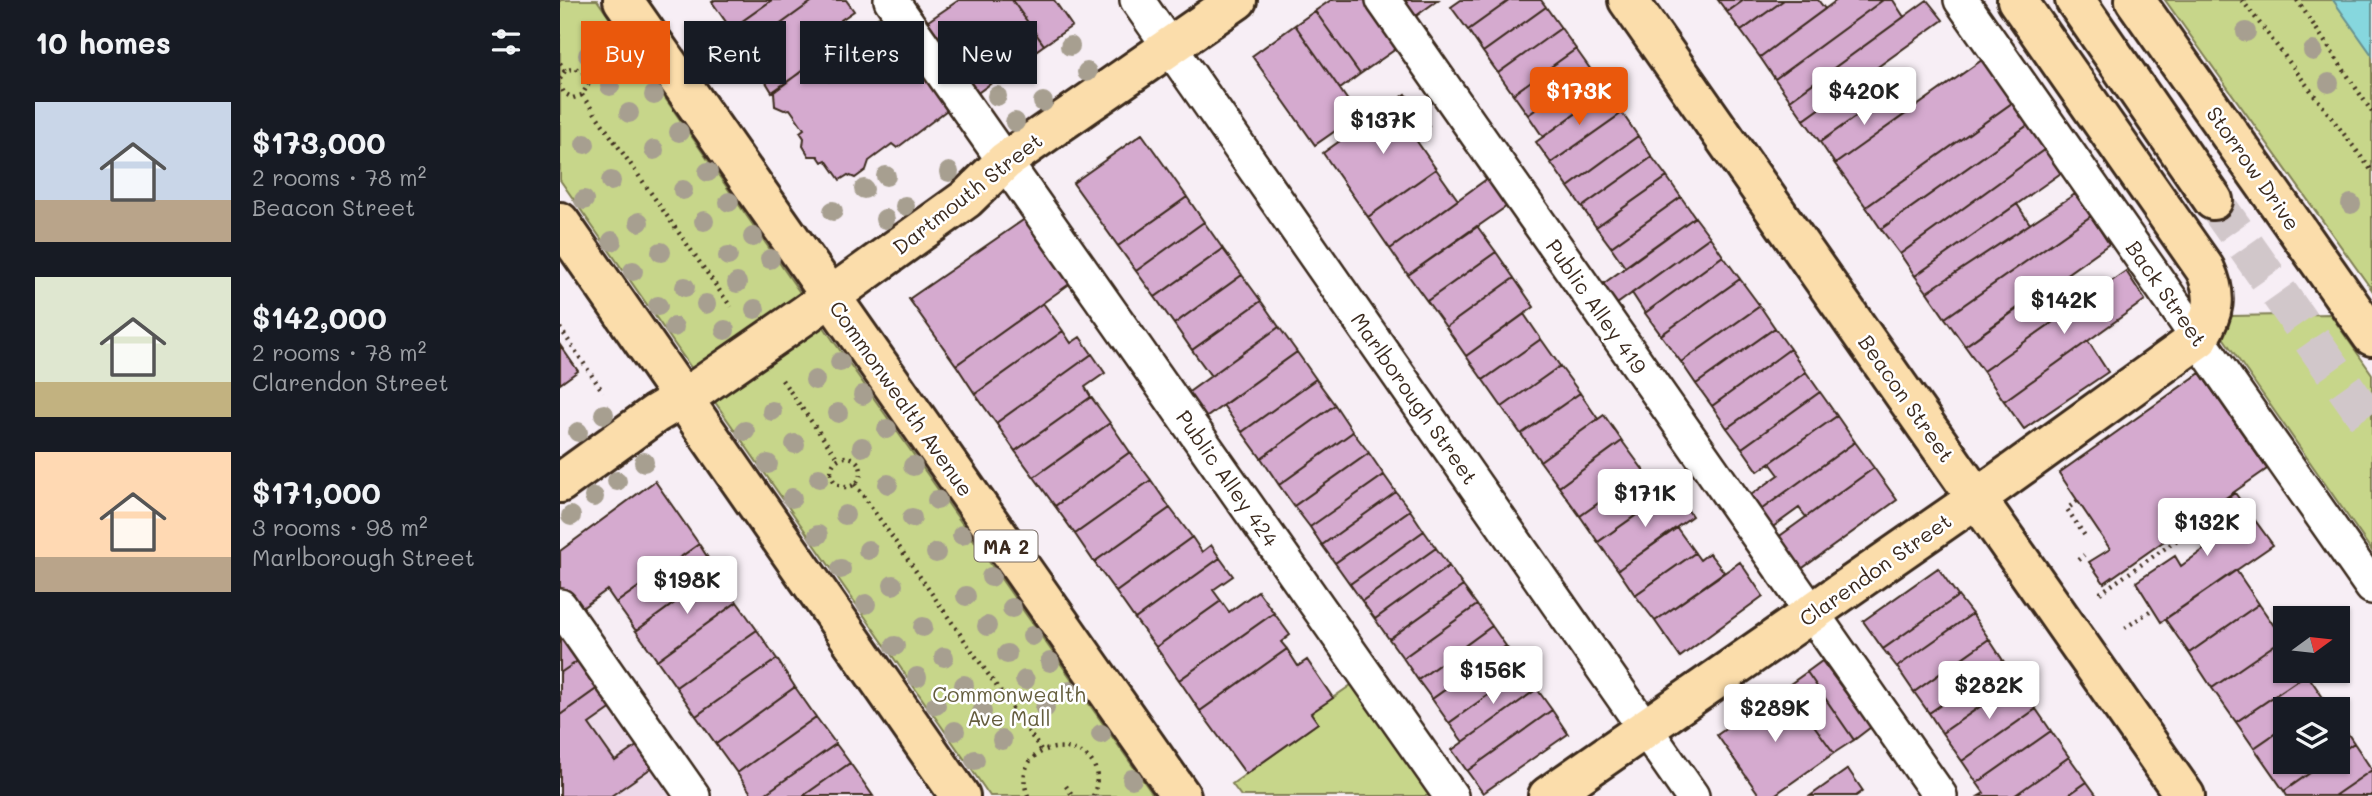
<!DOCTYPE html>
<meta charset="utf-8">
<style>
body{margin:0;font-family:Mali,sans-serif;background:#242831;color:#f1f3f6;height:100vh;display:flex;flex-direction:column;font-size:26px;white-space:nowrap}
*{box-sizing:border-box;margin:0}
p{font-size:23px;color:#9ea1a6}
.icon{flex:none;width:38px;height:38px;fill:none;stroke:currentColor;stroke-width:2;stroke-linecap:round;stroke-linejoin:round}
.map{position:relative;flex:1;overflow:hidden}
.side{display:flex;flex-direction:column;background:#171b24;width:560px}
.side>*{flex:none}
.top-card{position:absolute;left:21px;top:21px;width:665px;height:63px;display:flex;gap:14px}
.needle{width:46px;rotate:75deg}
.tools{position:absolute;left:1713px;top:606px;display:grid;gap:14px}
.tools a{display:grid;place-items:center;width:77px;height:77px;border-radius:0px;background:#171b24;box-shadow:0 2px 5px #0004;font-size:35px}
.price{position:absolute;translate:-50% -60px;padding:0 16px;border-radius:7px;background:#fff;color:#222;font-size:23px;line-height:46px;filter:drop-shadow(0 2px 4px #0008)}
.price::after{content:'';position:absolute;left:50%;top:42px;width:21px;height:16px;margin-left:-10px;background:inherit;clip-path:polygon(0 0,100% 0,50% 100%)}
.price.selected{background:#ea580c;color:#fff}
ul{padding:0;list-style:none}
li{display:flex;align-items:center;gap:21px;height:175px;padding:0 35px}
li span{display:grid;place-items:center;flex:none;width:196px;height:140px;border-radius:0px;color:#555}
li>.icon{margin-inline-start:auto}
span .icon{width:84px;height:84px;fill:#fffc;stroke-width:1}
li b{font-size:30px}
h2{display:flex;justify-content:space-between;align-items:center;height:84px;padding:0 35px;font-size:30px}
.pill{padding:0 24px;border-radius:0px;background:#171b24;box-shadow:0 2px 5px #0004;font-size:24px;line-height:63px}
.pill.selected{background:#ea580c;color:#fff}
main{display:flex;flex:1;min-height:0}
.map>svg:first-child{display:block}
.built{fill:#eddaea}
.green{fill:#c7d68a;stroke:#818054;stroke-width:2}
.water{fill:#86d7de;stroke:#689291;stroke-width:2}
.building{fill:#d5aacf;stroke:#3b2a1e;stroke-width:2}
.lines{fill:none;stroke-linecap:round;stroke-linejoin:round}
.highway-tunnel{stroke:#d1c7ca;stroke-width:38;stroke-dasharray:38 19;stroke-linecap:butt}
.minor-casing{stroke:#3b2a1e;stroke-width:38}
.major-casing{stroke:#3b2a1e;stroke-width:44}
.highway-casing{stroke:#3b2a1e;stroke-width:44}
.path{stroke:#3b2a1e;stroke-width:4.5;stroke-dasharray:2 5;stroke-linecap:butt}
.minor{stroke:#fff;stroke-width:33}
.major{stroke:#fbddab;stroke-width:38}
.highway{stroke:#fbddab;stroke-width:38}
.tree{fill:#a79f90}
.labels{text-anchor:middle;dominant-baseline:central;stroke-width:5;stroke-linejoin:round;paint-order:stroke}
.shield{fill:#fff;stroke:#766a62;stroke-width:2}
.shield-label{font-size:19px;font-weight:bold;fill:#3b2a1e}
.street-label{font-size:21px;fill:#3b2a1e;stroke:#fff}
.park-label{font-size:21px;fill:#655e3e;stroke:#fff}
</style>
<main>
<section class="side">
<h2>10 homes<svg class="icon" aria-label="filters" viewBox="0 0 24 24"><path d="M4 7h16M4 17h16"/><circle cx="9" cy="7" r="2"/><circle cx="15" cy="17" r="2"/></svg></h2>
<ul>
<li><span style="background:linear-gradient(#c9d6e8 70%,#b9a48a 0)"><svg class="icon" aria-label="home" viewBox="0 0 24 24"><path d="M3 11l9-7 9 7M6 9v11h12V9"/></svg></span><div><b>$173,000</b><p>2 rooms · 78 m²</p><p>Beacon Street</p></div></li>
<li><span style="background:linear-gradient(#dfe7d0 75%,#c2b280 0)"><svg class="icon" aria-label="home" viewBox="0 0 24 24"><path d="M3 11l9-7 9 7M6 9v11h12V9"/></svg></span><div><b>$142,000</b><p>2 rooms · 78 m²</p><p>Clarendon Street</p></div></li>
<li><span style="background:linear-gradient(#ffd9b3 75%,#b9a48a 0)"><svg class="icon" aria-label="home" viewBox="0 0 24 24"><path d="M3 11l9-7 9 7M6 9v11h12V9"/></svg></span><div><b>$171,000</b><p>3 rooms · 98 m²</p><p>Marlborough Street</p></div></li>
</ul>
</section>
<div class="map">
<svg width="1812" height="796" viewBox="0 0 1812 796">
<rect width="100%" height="100%" fill="#f7eef5"/>
<filter id="ink" filterUnits="userSpaceOnUse"><feTurbulence type="fractalNoise" baseFrequency=".0143" numOctaves="2"/><feDisplacementMap in="SourceGraphic" scale="14" xChannelSelector="R" yChannelSelector="G"/><feConvolveMatrix kernelMatrix="1 2 1 2 8 2 1 2 1" color-interpolation-filters="sRGB"/></filter>
<g filter="url(#ink)">
<path class="built" d="M0 606 133 796H0Z"/>
<path class="green" d="M0 0H37L275 343 594 796H430L0 180Z
M1605 0H1812V290Z
M325 13 339 33 269 81 255 61Z
M1770 314 1812 374V551L1662 336 1671 316Z
M797 681 877 796H681L672 784 758 723 751 713Z"/>
<path class="water" d="M1773 0H1812V55Z"/>
<path class="building" d="M155 0H212L171 29 152 2Z
M212 0H254L186 49 171 29Z
M254 0H286L294 11 281 20 293 36 212 92 186 49Z
M399 0H452L484 45 412 97 361 26Z
M452 0H494L512 26 484 45Z
M771 0H812L843 44 800 74 755 11Z
M834 0H878L849 21Z
M901 0H950L908 30 891 7Z
M950 0H981L986 7 923 52 908 30Z
M1158 0H1184L1167 12Z
M1184 0H1224L1181 31 1167 12Z
M1224 0H1258L1265 9 1200 57 1181 31Z
M1277 0H1323L1215 79 1200 57Z
M1323 0H1333L1344 17 1230 100 1215 79Z
M1367 0 1383 20 1244 120 1230 100Z
M986 7 1001 28 938 73 923 52Z
M755 11 800 74 780 89 735 25Z
M735 25 798 115 755 145 692 56Z
M1001 28 1016 49 953 94 938 73Z
M343 30 395 104 337 148 332 144 309 161 306 170 295 178 288 175 280 180 266 160 262 162 258 156H249L243 146 244 138 240 132 244 129 230 109 224 110 215 106 214 92 255 61 269 81Z
M1016 49 1031 70 968 115 953 94Z
M1422 60 1452 103 1306 207 1275 164Z
M1317 68 1333 90 1260 142 1244 120Z
M1031 70 1046 92 983 137 968 115Z
M1333 90 1348 112 1275 164 1260 142Z
M1046 92 1062 113 991 163 976 142Z
M846 94 869 126 854 137 876 169 808 217 763 153Z
M1452 103 1468 125 1321 229 1306 207Z
M1062 113 1078 136 1008 187 991 163Z
M1468 125 1485 149 1340 254 1321 229Z
M582 134 627 197 558 246 513 183Z
M1078 136 1092 157 1022 207 1008 187Z
M1485 149 1501 173 1355 276 1340 254Z
M1092 157 1107 177 1036 227 1022 207Z
M876 169 898 200 830 249 808 217Z
M931 176 950 204 848 275 830 249Z
M1107 177 1121 197 1051 247 1036 227Z
M1515 194 1531 216 1385 318 1367 292Z
M627 197 644 222 576 271 558 246Z
M1121 197 1135 217 1065 267 1051 247Z
M1457 204 1470 224 1367 292 1355 276Z
M472 214 515 280 396 365 349 299Z
M1531 216 1549 244 1405 346 1385 318Z
M1135 217 1150 237 1050 309 1036 289Z
M644 222 663 249 595 297 576 271Z
M917 226 936 252 867 301 848 275Z
M1150 237 1163 256 1085 313 1072 293Z
M663 249 682 275 614 324 595 297Z
M936 252 954 278 886 327 867 301Z
M1163 256 1180 279 1101 335 1085 313Z
M1566 271 1585 300 1444 401 1423 371Z
M682 275 701 301 632 350 614 324Z
M954 278 974 307 906 356 886 327Z
M1180 279 1200 306 1121 362 1101 335Z
M1481 291 1500 317 1423 371 1405 346Z
M701 301 719 327 651 376 632 350Z
M483 303 503 331 415 394 396 365Z
M1200 306 1215 328 1136 384 1121 362Z
M964 314 981 339 923 380 906 356Z
M719 327 737 352 640 422 622 397Z
M1215 328 1230 349 1152 406 1136 384Z
M503 331 511 343 520 337 532 354 436 423 415 394Z
M981 339 1000 366 942 407 923 380Z
M1528 341 1548 372 1464 429 1444 401Z
M0 345 18 371 0 384Z
M1230 349 1246 372 1167 428 1152 406Z
M737 352 756 379 682 432 663 405Z
M532 354 545 373 525 387 531 397 455 451 436 423Z
M1000 366 1020 393 961 434 942 407Z
M1246 372 1260 392 1182 448 1167 428Z
M1640 373 1707 469 1544 583 1529 562 1550 549 1499 473Z
M756 379 775 405 701 458 682 432Z
M1260 392 1277 416 1198 471 1182 448Z
M1020 393 1038 419 980 461 961 434Z
M531 397 550 423 474 477 455 451Z
M775 405 793 432 719 485 701 458Z
M1044 415 1062 441 999 487 980 461Z
M1277 416 1295 442 1191 517 1181 502 1219 475 1210 463Z
M550 423 570 452 495 506 474 477Z
M793 432 809 453 734 506 719 485Z
M1062 441 1084 471 1020 516 999 487Z
M1295 442 1314 468 1246 517 1239 508 1203 534 1191 517Z
M570 452 591 480 515 534 495 506Z
M809 453 824 475 750 527 734 506Z
M1314 468 1337 500 1233 575 1210 543Z
M1084 471 1102 497 1038 542 1020 516Z
M824 475 836 492 762 545 750 527Z
M591 480 610 508 534 562 515 534Z
M95 481 139 544 56 603 47 590 12 615 0 598V551Z
M1113 489 1132 516 1058 570 1038 542Z
M836 492 850 510 775 563 762 545Z
M1675 493 1713 545 1601 622 1576 582 1615 556 1621 566 1650 545 1633 521Z
M610 508 632 537 556 592 534 562Z
M850 510 864 531 790 584 775 563Z
M1117 528 1135 553 1075 595 1058 570Z
M864 531 876 548 802 601 790 584Z
M632 537 642 552 651 545 660 558 575 619 556 592Z
M139 544 157 572 76 631 56 603Z
M876 548 889 566 815 619 802 601Z
M1135 553 1140 560 1149 553 1164 572 1095 621 1075 595Z
M660 558 673 576 653 590 661 601 596 647 575 619Z
M1180 562 1203 596 1120 657 1095 621Z
M889 566 903 586 829 639 815 619Z
M1378 568 1398 596 1323 649 1303 621Z
M1676 570 1699 604 1629 653 1605 619Z
M157 572 177 602 97 660 76 631Z
M903 586 917 605 843 658 829 639Z
M698 591 714 613 619 680 596 647 661 601 669 612Z
M1398 596 1412 614 1337 667 1323 649Z
M177 602 197 630 116 687 97 660Z
M1699 604 1723 639 1652 688 1629 653Z
M917 605 932 626 858 680 843 658Z
M714 613 730 635 721 642 727 649 640 711 619 680Z
M1412 614 1429 639 1354 692 1337 667Z
M0 625 22 658 0 673Z
M932 626 946 646 872 699 858 680Z
M197 630 217 659 136 716 116 687Z
M1429 639 1444 662 1369 713 1354 692Z
M1723 639 1726 643V670H1745L1747 674 1676 722 1652 688Z
M946 646 963 670 889 723 872 699Z
M727 649 738 666 747 660 773 698 751 713 758 723 686 774 640 711Z
M22 658 42 685 0 715V673Z
M217 659 235 687 156 744 136 716Z
M1262 661 1311 727 1294 740 1247 672Z
M1444 662 1457 681 1382 733 1369 713Z
M963 670 977 689 903 742 889 723Z
M1247 672 1294 740 1274 753 1226 687Z
M1747 674 1764 699 1750 709H1726V726L1694 748 1676 722Z
M1457 681 1476 709 1402 761 1382 733Z
M42 685 56 705 29 724 55 761 81 743 97 764 51 796H0V715Z
M235 687 256 717 177 773 156 744Z
M1226 687 1274 753 1213 796H1200L1157 735Z
M977 689 992 710 907 771 892 750Z
M1764 699 1771 709H1750Z
M1476 709 1491 731 1417 783 1402 761Z
M992 710 1008 734 923 793 907 771Z
M256 717 276 744 202 796H193L177 773Z
M1778 719 1794 743 1778 754Z
M1726 726V761H1767L1724 791 1694 748Z
M1491 731 1509 757 1454 796H1419L1424 793 1417 783Z
M1794 743 1812 770 1774 796H1727L1724 791 1767 761H1778V754Z
M276 744 290 763 243 796H202Z
M1509 757 1527 782 1507 796H1454Z
M290 763 313 796H243Z
M1288 769 1303 791 1296 796H1250Z
M1812 770V796H1774Z
M1527 782 1537 796H1507Z"/>
<g class="lines">
<path class="highway-tunnel" d="M1653 200 1812 425"/>
<defs>
<path id="minor" d="M331 0 891 796
M577 0 1132 796
M823 0 1380 796
M1401 0 1812 587
M0 606 133 796"/>
<path id="major" d="M63 0 621 796
M1068 0 1625 796
M0 222 400 796
M0 483 95 414 139 388 246 314 406 199 445 161 677 0
M988 796 1417 498 1639 338"/>
<path id="highway" d="M1457 0 1645 269C1658 297 1654 313 1639 338
M1515 0 1653 200
M1575 0 1812 336"/>
</defs>
<use href="#minor" class="minor-casing"/>
<use href="#major" class="major-casing"/>
<use href="#highway" class="highway-casing"/>
<path class="path" d="M1682 0 1812 171
M1737 0 1812 112
M0 63 5 71
M0 79 5 71 15 68 26 74 29 83 22 95 13 98 4 93 0 85
M22 95 171 307
M0 328 43 392
M222 380 278 459
M271 472a15 15 0 1 1 30 0a15 15 0 1 1-30 0Z
M295 484 482 751
M1517 501 1507 509 1527 539
M1518 560 1524 555
M1540 593 1633 529 1646 548
M1565 628 1593 609
M506 786 513 796
M468 796C443 731 559 732 533 796"/>
<use href="#minor" class="minor"/>
<use href="#major" class="major"/>
<use href="#highway" class="highway"/>
</g>
<g class="tree">
<circle cx="1686" cy="32" r="10"/>
<circle cx="53" cy="37" r="10"/>
<circle cx="510" cy="46" r="10"/>
<circle cx="1753" cy="51" r="10"/>
<circle cx="28" cy="55" r="10"/>
<circle cx="75" cy="68" r="10"/>
<circle cx="527" cy="72" r="10"/>
<circle cx="1769" cy="83" r="10"/>
<circle cx="50" cy="86" r="10"/>
<circle cx="94" cy="95" r="10"/>
<circle cx="437" cy="96" r="10"/>
<circle cx="483" cy="102" r="10"/>
<circle cx="69" cy="113" r="10"/>
<circle cx="455" cy="122" r="10"/>
<circle cx="119" cy="132" r="10"/>
<circle cx="25" cy="144" r="10"/>
<circle cx="94" cy="150" r="10"/>
<circle cx="148" cy="172" r="10"/>
<circle cx="389" cy="172" r="10"/>
<circle cx="326" cy="176" r="10"/>
<circle cx="51" cy="181" r="10"/>
<circle cx="304" cy="189" r="10"/>
<circle cx="123" cy="190" r="10"/>
<circle cx="24" cy="200" r="10"/>
<circle cx="169" cy="202" r="10"/>
<circle cx="1791" cy="204" r="10"/>
<circle cx="345" cy="206" r="10"/>
<circle cx="273" cy="211" r="10"/>
<circle cx="325" cy="219" r="10"/>
<circle cx="144" cy="221" r="10"/>
<circle cx="79" cy="222" r="10"/>
<circle cx="193" cy="237" r="10"/>
<circle cx="52" cy="241" r="10"/>
<circle cx="101" cy="252" r="10"/>
<circle cx="168" cy="256" r="10"/>
<circle cx="210" cy="259" r="10"/>
<circle cx="73" cy="271" r="10"/>
<circle cx="177" cy="283" r="10"/>
<circle cx="125" cy="287" r="10"/>
<circle cx="146" cy="304" r="10"/>
<circle cx="98" cy="306" r="10"/>
<circle cx="195" cy="309" r="10"/>
<circle cx="114" cy="327" r="10"/>
<circle cx="165" cy="330" r="10"/>
<circle cx="280" cy="362" r="10"/>
<circle cx="255" cy="380" r="10"/>
<circle cx="303" cy="395" r="10"/>
<circle cx="212" cy="411" r="10"/>
<circle cx="278" cy="413" r="10"/>
<circle cx="44" cy="414" r="10"/>
<circle cx="327" cy="429" r="10"/>
<circle cx="185" cy="431" r="10"/>
<circle cx="18" cy="432" r="10"/>
<circle cx="235" cy="444" r="10"/>
<circle cx="302" cy="447" r="10"/>
<circle cx="84" cy="462" r="10"/>
<circle cx="208" cy="464" r="10"/>
<circle cx="353" cy="466" r="10"/>
<circle cx="259" cy="478" r="10"/>
<circle cx="57" cy="481" r="10"/>
<circle cx="328" cy="484" r="10"/>
<circle cx="34" cy="497" r="10"/>
<circle cx="232" cy="498" r="10"/>
<circle cx="377" cy="500" r="10"/>
<circle cx="285" cy="515" r="10"/>
<circle cx="11" cy="516" r="10"/>
<circle cx="352" cy="518" r="10"/>
<circle cx="258" cy="535" r="10"/>
<circle cx="402" cy="535" r="10"/>
<circle cx="308" cy="550" r="10"/>
<circle cx="376" cy="553" r="10"/>
<circle cx="281" cy="569" r="10"/>
<circle cx="431" cy="577" r="10"/>
<circle cx="333" cy="585" r="10"/>
<circle cx="406" cy="596" r="10"/>
<circle cx="306" cy="604" r="10"/>
<circle cx="452" cy="608" r="10"/>
<circle cx="427" cy="626" r="10"/>
<circle cx="363" cy="627" r="10"/>
<circle cx="472" cy="636" r="10"/>
<circle cx="335" cy="646" r="10"/>
<circle cx="447" cy="654" r="10"/>
<circle cx="384" cy="657" r="10"/>
<circle cx="490" cy="662" r="10"/>
<circle cx="357" cy="677" r="10"/>
<circle cx="465" cy="680" r="10"/>
<circle cx="404" cy="685" r="10"/>
<circle cx="510" cy="691" r="10"/>
<circle cx="376" cy="705" r="10"/>
<circle cx="485" cy="708" r="10"/>
<circle cx="422" cy="712" r="10"/>
<circle cx="395" cy="731" r="10"/>
<circle cx="541" cy="734" r="10"/>
<circle cx="442" cy="740" r="10"/>
<circle cx="415" cy="760" r="10"/>
<circle cx="572" cy="779" r="10"/>
</g>
</g>
<g class="labels">
<rect class="shield" x="414.5" y="530.5" width="63" height="31" rx="5"/>
<g class="shield-label">
<text x="446" y="546">MA 2</text>
</g>
<g class="street-label">
<text transform="translate(1694 168) rotate(55)">Storrow Drive</text>
<text transform="translate(407 193) rotate(-38)">Dartmouth Street</text>
<text transform="translate(1607 293) rotate(55)">Back Street</text>
<text transform="translate(1037 306) rotate(55)">Public Alley 419</text>
<text transform="translate(342 398) rotate(55)">Commonwealth Avenue</text>
<text transform="translate(855 398) rotate(55)">Marlborough Street</text>
<text transform="translate(1347 398) rotate(55)">Beacon Street</text>
<text transform="translate(668 478) rotate(55)">Public Alley 424</text>
<text transform="translate(1315 569) rotate(-35)">Clarendon Street</text>
</g>
<g class="park-label">
<text x="449" y="693">Commonwealth<tspan x="449" dy="24">Ave Mall</tspan></text>
</g>
</g>
</svg>
<div class="tools">
<a><svg class="needle" viewBox="-14 -14 28 28"><path d="M0-13l5 13h-10z" fill="#e53935"/><path d="M0 13l5-13h-10z" fill="#9ea1a6"/></svg></a>
<a><svg class="icon" aria-label="layers" viewBox="0 0 24 24"><path d="M12 4l9 5-9 5-9-5zM3 14l9 5 9-5"/></svg></a>
</div>
<b class="price selected" style="left:1019px;top:127px">$173K</b>
<b class="price" style="left:1304px;top:127px">$420K</b>
<b class="price" style="left:823px;top:156px">$137K</b>
<b class="price" style="left:1504px;top:336px">$142K</b>
<b class="price" style="left:1085px;top:529px">$171K</b>
<b class="price" style="left:1647px;top:558px">$132K</b>
<b class="price" style="left:127px;top:616px">$198K</b>
<b class="price" style="left:933px;top:706px">$156K</b>
<b class="price" style="left:1429px;top:721px">$282K</b>
<b class="price" style="left:1215px;top:744px">$289K</b>
<div class="top-card">
<a class="pill selected">Buy</a>
<a class="pill">Rent</a>
<a class="pill">Filters</a>
<a class="pill">New</a>
</div>
</div>
</main>
